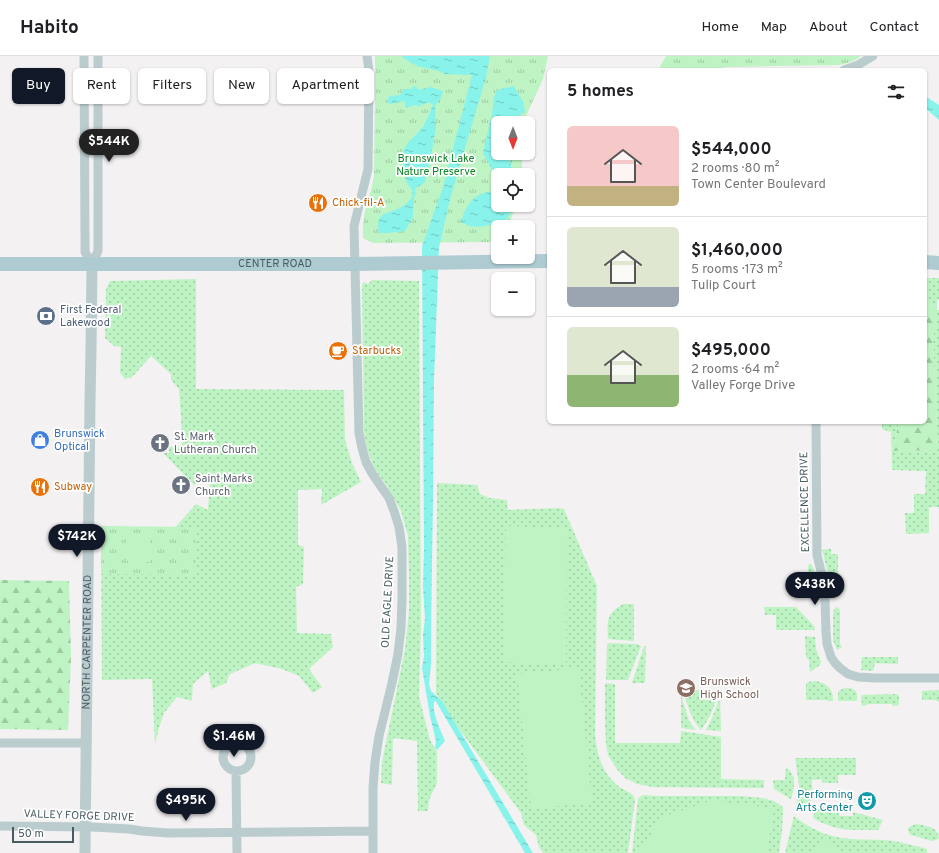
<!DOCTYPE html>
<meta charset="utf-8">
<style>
body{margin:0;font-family:Overpass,sans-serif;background:#f2f2f2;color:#202124;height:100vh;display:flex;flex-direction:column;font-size:15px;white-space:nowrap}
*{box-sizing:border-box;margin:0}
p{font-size:13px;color:#757577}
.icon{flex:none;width:22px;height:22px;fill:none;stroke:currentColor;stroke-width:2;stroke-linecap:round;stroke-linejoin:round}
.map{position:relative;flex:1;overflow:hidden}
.panel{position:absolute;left:547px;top:12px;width:380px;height:356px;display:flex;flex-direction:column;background:#fff;border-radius:6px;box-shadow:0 1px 3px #0004}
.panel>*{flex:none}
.top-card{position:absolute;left:12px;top:12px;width:380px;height:36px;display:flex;gap:8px}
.needle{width:26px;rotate:180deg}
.fabs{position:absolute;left:491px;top:60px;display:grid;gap:8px}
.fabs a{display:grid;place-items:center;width:44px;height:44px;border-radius:6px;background:#fff;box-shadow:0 1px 3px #0004;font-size:20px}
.scale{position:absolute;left:12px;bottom:10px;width:62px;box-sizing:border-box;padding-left:4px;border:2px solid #475c61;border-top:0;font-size:11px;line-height:14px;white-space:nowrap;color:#475c61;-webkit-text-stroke:3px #fff;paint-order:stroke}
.price{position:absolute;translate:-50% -34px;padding:0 9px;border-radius:14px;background:#111827;color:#fff;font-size:13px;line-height:26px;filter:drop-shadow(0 1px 2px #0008)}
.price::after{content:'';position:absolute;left:50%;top:24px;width:12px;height:9px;margin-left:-6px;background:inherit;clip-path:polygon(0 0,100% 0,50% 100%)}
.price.current{background:#222;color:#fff}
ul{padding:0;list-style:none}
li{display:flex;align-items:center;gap:12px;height:100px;padding:0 20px}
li+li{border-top:1px solid #e0e0e0}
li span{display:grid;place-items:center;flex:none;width:112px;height:80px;border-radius:6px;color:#555}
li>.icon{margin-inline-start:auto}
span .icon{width:48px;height:48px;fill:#fffc;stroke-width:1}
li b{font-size:17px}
h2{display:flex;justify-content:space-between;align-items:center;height:48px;padding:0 20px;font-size:17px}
.tag{padding:0 14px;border-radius:6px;background:#fff;box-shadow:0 1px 3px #0004;font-size:14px;line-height:36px}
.tag.current{background:#111827;color:#fff}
header{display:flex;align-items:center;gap:24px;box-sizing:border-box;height:56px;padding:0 20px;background:#fff;border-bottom:1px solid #e0e0e0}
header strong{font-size:19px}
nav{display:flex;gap:22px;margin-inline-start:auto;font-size:14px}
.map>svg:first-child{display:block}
.grass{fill:url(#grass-dots)}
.forest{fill:url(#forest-firs)}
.park{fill:url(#park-tufts)}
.pitch{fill:#bef3c3}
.water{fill:url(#water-ripples)}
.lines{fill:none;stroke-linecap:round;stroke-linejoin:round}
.minor{stroke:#bbcccf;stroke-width:9}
.tertiary{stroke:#bbcccf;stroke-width:11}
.primary{stroke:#afcbd2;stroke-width:14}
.labels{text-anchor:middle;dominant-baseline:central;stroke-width:3.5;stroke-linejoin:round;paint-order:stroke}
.park-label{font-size:11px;fill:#108429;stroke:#fff}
.food-label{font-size:11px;fill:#c56008;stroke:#fff;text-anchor:start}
.street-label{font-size:11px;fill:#475c61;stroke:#fff}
.service-label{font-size:11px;fill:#4e5e75;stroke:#fff;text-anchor:start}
.shop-label{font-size:11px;fill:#366cbe;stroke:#fff;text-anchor:start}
.worship-label{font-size:11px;fill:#5b616d;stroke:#fff;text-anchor:start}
.education-label{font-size:11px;fill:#785e54;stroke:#fff;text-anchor:start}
.culture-label{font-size:11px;fill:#0d838f;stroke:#fff;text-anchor:end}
</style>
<header>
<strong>Habito</strong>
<nav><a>Home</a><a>Map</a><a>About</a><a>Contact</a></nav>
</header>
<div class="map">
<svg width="939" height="797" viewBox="0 0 939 797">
<defs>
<pattern id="grass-dots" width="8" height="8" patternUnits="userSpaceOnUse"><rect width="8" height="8" fill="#bef3c3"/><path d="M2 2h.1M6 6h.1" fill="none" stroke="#9cc8a2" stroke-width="1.8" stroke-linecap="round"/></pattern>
<pattern id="forest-firs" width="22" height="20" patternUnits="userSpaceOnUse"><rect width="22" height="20" fill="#bef3c3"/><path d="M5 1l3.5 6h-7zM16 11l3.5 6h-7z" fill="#9cc8a2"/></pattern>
<pattern id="park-tufts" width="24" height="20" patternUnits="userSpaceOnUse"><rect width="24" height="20" fill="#bef3c3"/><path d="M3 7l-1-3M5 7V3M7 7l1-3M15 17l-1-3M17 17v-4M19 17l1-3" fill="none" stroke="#9cc8a2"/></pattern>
<pattern id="water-ripples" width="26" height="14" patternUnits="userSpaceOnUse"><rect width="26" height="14" fill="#88f3ea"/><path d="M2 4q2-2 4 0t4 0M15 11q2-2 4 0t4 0" fill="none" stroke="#71c8c1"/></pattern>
</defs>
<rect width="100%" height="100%" fill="#f4f1f2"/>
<path class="grass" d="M925 222H939V243L937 244V248L925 250Z
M196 223V333L344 334 345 384 352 407 361 426 321 449 322 433 298 434V489L304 491 303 528 296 531 297 577 331 578 333 591 309 613 322 631 313 637 299 620 282 613 255 607 230 618 226 627 212 633 208 615 193 628 192 645 177 641 164 657 159 672 155 688 152 623 102 624 101 470 173 474 196 448 208 454 210 425 203 424 194 429 163 397H169V391L182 390 181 359 179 333 171 324V318L151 300 132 321 125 323 120 317 121 291 114 290 105 282 106 233 110 225Z
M372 224 419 225 421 572 419 641 430 684 437 696V727L429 744 428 755H418L417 685 393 682 392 729 381 727 382 706 405 593 409 555V518L408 480 401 455 387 430 375 414 367 393 364 376 362 229 364 226 368 228Z
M937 254H939V451H929V477L906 478 905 457H914V438H925L926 415 892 414 891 376 882 373V366H899L892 395 938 394 933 282Z
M437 427 477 429 480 438 490 442 507 444 508 454 559 452 564 453 597 530 595 678C597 698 601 715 617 729 621 733 628 735 633 739L635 744 628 797H543L539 791 536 779 524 769 521 757 454 666 436 637Z
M827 493H831V498H838V531H844L845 535 837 540 835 539 833 536 822 494Z
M809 508H811C815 513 817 525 816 532 815 535 812 538 809 539L808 510Z
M623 548H634V585L608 583C607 565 606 558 623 548Z
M764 551H796L814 570 815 572 814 574H776V559H765Z
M836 551 839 552 840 555V588L842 591 837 594 833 584V556Z
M805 580 815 581 816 593 821 606 820 609 810 616 809 604 806 601Z
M609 587 636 588 641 590 628 624H606L607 588Z
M644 590H646L645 627H632Z
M862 601H898V608L875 607 873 615 861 614Z
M814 625C826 626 834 633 833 645H827V644H806V628L809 626Z
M605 627 615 628V687H680L681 675 721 681V723L764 724V732L653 731 637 728 625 722 616 712 608 699 606 689 605 665Z
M845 632C855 632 858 634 857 645H838V636L840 634Z
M683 634 717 635C716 649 710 662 701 674 691 663 687 648 683 634Z
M937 634 939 635V646L935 644H922V635Z
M896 638 899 640V649L893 650 892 648H868L867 649 862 650 861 641 862 639Z
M681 639 689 665 696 674 681 672Z
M720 641 721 675 706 674 712 662Z
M795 702H856V719H838V727H823L821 723 812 724C812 734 815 749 803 753L796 748 799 738V729Z
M786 711C797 720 795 730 791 743L774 733 773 724H785Z
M644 739 656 740H740L763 742 774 745 783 751 782 776 779 797H766L774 754 662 761 639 797H632L638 743 641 740Z
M823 751 838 753 839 760H853V756L883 764 878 774C851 774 837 776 813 762 814 756 817 752 823 751Z
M794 760C810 773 830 782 851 783 865 784 879 783 894 785 905 787 916 790 927 793V797H785Z
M917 768C925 770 938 770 939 782L936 784 932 785 911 779 909 778 908 772 913 769Z"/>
<path class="forest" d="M937 248V254L933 282 938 394 892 395 899 366H925V250Z
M0 524 69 525 71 600 68 674 0 673Z"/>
<path class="park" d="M375 0H548L543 23 526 60 525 67H498V97H523L521 119H498V149H516L508 171H498V186L373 187 363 182V168L366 148 371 135 374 120 375 44Z
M666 0H861C855 5 848 7 840 9L726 11 708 14H658Z
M101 470 196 471 195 519 101 518Z"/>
<path class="pitch" d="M506 470 567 472 566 609 503 606Z
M126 478H150V506L126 505Z
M579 612 592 747 531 753 517 618Z
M712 744 763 751 774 754 766 797H639L662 761Z
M822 782 845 797H813Z"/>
<path class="water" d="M402 0H490L486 21 450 143 439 192 434 325 433 442 431 576V609L429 628 431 635 442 645 533 797H525L435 644C430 654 441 675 445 685L437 694 435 692 436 685 430 660 422 612 424 600 423 579 425 563 423 530 424 492 422 190 443 131 472 19 445 18 439 15 417 10 403 2Z
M413 30 416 31 419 34 430 31 443 35C442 40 439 46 435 50L436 72 429 110 425 126 415 133V135L416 137 414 142 413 152V161L405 175 388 177H379C374 152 391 160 406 148 407 146 411 143 412 141 412 139 413 137 412 135 412 132 408 130 407 127 405 123 401 105 402 100 404 87 415 81 423 71 427 64 430 56 433 49 428 44 423 48 418 51L417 49H415L406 52 405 50V47L404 45 391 48 387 47 389 40 400 39 404 33H411Z
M514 30 523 46 525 55C516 63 513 63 502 63L497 68 498 97H508L510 102 512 118V119H498V123L496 121 483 97 492 58 494 42 497 34Z
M925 40 939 49V64L925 52Z
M498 133V149H512L508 162 501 167 479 171 469 170 461 166C467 146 475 136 497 135Z"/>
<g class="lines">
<path class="minor" d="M84 0 85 183V196L92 208
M367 0 369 15 368 113 354 170 359 377 362 392 366 406 373 419 389 442 394 455 399 471 402 491V544L401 572 398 598 392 627 379 680 375 706 373 732V797
M844 14 858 9 873 0
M92 208 98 195V0
M816 366 817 499 823 523 825 544 826 576 827 588 831 601 835 607 840 612 848 618 858 621 875 622H939
M0 687H87
M223 701a14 14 0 1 1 28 0a14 14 0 1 1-28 0Z
M236 715 237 797
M0 770 92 771 129 773 142 775 168 777 373 775"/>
<path class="tertiary" id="s1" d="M85 797 90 345 91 294 92 208"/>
<g class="primary">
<path d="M925 206 939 207"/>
<path id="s2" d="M0 208H355L481 206 549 205"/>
</g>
</g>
<defs>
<symbol id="restaurant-disc" viewBox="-11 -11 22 22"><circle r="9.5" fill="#e8710a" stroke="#fff"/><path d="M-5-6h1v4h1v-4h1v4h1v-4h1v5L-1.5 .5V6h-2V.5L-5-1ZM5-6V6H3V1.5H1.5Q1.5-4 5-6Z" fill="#fff"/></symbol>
<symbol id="bank-disc" viewBox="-11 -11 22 22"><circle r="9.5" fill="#5c6f8a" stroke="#fff"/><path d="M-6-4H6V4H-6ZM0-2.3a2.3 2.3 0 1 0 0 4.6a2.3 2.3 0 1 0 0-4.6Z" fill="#fff"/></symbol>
<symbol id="cafe-disc" viewBox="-11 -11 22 22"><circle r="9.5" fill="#e8710a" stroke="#fff"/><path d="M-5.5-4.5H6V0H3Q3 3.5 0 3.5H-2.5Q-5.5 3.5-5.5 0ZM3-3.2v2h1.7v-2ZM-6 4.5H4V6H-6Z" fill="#fff"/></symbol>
<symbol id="shop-disc" viewBox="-11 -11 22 22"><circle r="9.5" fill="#3f7fe0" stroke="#fff"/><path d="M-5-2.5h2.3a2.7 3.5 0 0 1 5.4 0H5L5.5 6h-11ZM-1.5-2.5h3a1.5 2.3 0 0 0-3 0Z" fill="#fff"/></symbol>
<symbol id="church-disc" viewBox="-11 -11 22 22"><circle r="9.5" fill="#6b7280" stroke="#fff"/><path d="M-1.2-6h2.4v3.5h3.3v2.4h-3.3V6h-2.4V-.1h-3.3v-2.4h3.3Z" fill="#fff"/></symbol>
<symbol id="school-disc" viewBox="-11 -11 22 22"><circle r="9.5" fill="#8d6e63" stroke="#fff"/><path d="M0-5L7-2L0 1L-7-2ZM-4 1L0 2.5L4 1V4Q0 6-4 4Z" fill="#fff"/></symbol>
<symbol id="theatre-disc" viewBox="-11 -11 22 22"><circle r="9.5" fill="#0f9aa8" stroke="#fff"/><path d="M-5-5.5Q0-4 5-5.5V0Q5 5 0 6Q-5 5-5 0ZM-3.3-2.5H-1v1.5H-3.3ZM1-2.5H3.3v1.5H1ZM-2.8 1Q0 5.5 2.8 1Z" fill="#fff"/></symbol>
</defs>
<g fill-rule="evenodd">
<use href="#restaurant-disc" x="307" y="136" width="22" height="22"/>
<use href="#bank-disc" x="35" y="249" width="22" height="22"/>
<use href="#cafe-disc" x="327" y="284" width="22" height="22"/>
<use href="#shop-disc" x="29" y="373" width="22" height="22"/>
<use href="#church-disc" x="149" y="376" width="22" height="22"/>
<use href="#church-disc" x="170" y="418" width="22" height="22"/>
<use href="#restaurant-disc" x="29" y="420" width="22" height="22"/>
<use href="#school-disc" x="675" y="621" width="22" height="22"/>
<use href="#theatre-disc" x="856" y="734" width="22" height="22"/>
</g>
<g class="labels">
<g class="park-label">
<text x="436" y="103">Brunswick Lake<tspan x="436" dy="13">Nature Preserve</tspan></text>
</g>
<g class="food-label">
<text x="332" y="147">Chick-fil-A</text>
<text x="352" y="295">Starbucks</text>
<text x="54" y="431">Subway</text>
</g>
<g class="street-label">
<text stroke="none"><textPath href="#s2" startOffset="275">CENTER ROAD</textPath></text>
<text transform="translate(805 446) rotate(-91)">EXCELLENCE DRIVE</text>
<text transform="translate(388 546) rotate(-87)">OLD EAGLE DRIVE</text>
<text stroke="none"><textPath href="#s1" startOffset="211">NORTH CARPENTER ROAD</textPath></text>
<text transform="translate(79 760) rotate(2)">VALLEY FORGE DRIVE</text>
</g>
<g class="service-label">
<text x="60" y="254">First Federal<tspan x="60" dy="13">Lakewood</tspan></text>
</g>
<g class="shop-label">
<text x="54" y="378">Brunswick<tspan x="54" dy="13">Optical</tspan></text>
</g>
<g class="worship-label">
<text x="174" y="381">St. Mark<tspan x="174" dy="13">Lutheran Church</tspan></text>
<text x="195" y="423">Saint Marks<tspan x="195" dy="13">Church</tspan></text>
</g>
<g class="education-label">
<text x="700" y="626">Brunswick<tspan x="700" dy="13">High School</tspan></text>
</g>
<g class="culture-label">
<text x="853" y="739">Performing<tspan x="853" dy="13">Arts Center</tspan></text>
</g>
</g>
</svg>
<div class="fabs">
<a><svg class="needle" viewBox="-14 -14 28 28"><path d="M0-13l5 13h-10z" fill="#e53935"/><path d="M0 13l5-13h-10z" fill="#757577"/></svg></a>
<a><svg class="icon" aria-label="locate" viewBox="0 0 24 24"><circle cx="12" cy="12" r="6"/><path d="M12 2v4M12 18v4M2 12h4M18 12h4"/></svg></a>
<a>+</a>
<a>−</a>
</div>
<div class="scale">50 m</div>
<b class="price current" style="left:109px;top:107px">$544K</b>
<b class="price" style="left:77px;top:502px">$742K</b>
<b class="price" style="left:815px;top:550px">$438K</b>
<b class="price" style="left:234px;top:702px">$1.46M</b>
<b class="price" style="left:186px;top:766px">$495K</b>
<div class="top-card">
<a class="tag current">Buy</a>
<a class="tag">Rent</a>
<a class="tag">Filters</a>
<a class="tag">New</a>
<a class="tag">Apartment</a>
</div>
<section class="panel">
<h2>5 homes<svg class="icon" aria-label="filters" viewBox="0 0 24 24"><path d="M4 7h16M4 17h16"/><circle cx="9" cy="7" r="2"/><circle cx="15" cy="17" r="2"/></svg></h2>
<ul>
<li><span style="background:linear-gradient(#f6c9c9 75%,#c2b280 0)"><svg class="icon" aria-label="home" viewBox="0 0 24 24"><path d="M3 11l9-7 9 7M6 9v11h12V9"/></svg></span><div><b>$544,000</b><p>2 rooms · 80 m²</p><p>Town Center Boulevard</p></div></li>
<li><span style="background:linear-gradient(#dfe7d0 75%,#9aa5b1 0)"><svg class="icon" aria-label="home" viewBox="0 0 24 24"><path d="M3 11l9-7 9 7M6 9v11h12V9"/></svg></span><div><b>$1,460,000</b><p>5 rooms · 173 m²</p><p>Tulip Court</p></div></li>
<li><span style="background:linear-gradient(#dfe7d0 60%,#8fb573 0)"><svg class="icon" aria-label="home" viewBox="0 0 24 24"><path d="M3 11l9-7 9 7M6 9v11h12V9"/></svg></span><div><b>$495,000</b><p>2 rooms · 64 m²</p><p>Valley Forge Drive</p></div></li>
</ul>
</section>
</div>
